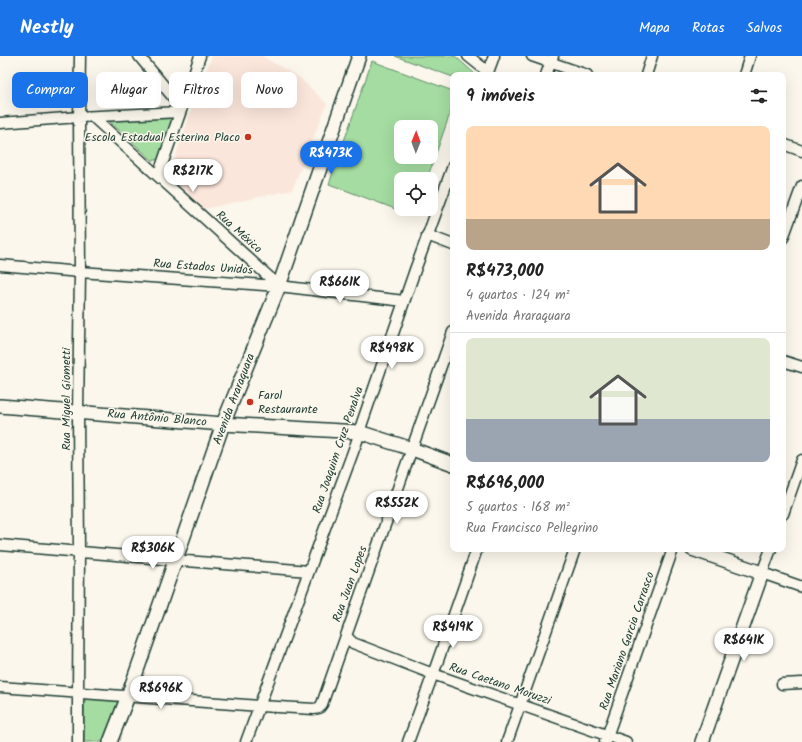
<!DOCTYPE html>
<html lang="pt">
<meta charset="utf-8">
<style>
body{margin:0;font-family:Kalam,sans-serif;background:#f6f6f6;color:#222;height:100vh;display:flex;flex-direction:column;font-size:15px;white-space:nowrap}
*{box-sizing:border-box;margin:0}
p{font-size:13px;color:#767676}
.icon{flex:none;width:22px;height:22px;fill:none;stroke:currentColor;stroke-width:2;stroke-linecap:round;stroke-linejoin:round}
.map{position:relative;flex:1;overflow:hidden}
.drawer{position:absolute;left:450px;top:16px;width:336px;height:480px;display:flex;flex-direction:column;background:#fff;border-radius:8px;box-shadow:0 4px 16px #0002}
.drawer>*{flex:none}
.guide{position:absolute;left:12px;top:16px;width:378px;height:36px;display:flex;gap:8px}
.needle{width:26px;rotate:1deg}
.controls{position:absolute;left:394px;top:64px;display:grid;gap:8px}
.controls a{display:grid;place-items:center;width:44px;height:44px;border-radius:8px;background:#fff;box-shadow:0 4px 16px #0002;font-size:20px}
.price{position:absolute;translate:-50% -34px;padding:0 9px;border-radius:14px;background:#fff;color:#222;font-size:13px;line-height:26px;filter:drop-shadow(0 1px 2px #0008)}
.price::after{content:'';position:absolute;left:50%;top:24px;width:12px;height:9px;margin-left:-6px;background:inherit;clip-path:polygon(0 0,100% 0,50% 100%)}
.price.current{background:#1a73e8;color:#fff}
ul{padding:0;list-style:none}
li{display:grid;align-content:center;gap:8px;height:212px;padding:0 16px}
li+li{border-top:1px solid #e0e0e0}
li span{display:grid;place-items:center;height:124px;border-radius:8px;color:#555}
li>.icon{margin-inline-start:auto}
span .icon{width:72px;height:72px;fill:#fffc;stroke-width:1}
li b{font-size:17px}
h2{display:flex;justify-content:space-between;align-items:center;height:48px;padding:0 16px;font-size:17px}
.chip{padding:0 14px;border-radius:8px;background:#fff;box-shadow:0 4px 16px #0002;font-size:14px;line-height:36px}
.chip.current{background:#1a73e8;color:#fff}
header{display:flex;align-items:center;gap:24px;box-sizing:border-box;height:56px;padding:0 20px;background:#1a73e8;color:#fff}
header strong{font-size:19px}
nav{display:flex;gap:22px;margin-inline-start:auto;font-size:14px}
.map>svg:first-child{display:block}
.built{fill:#fbe6db}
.green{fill:#a4dca1;stroke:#628c6a;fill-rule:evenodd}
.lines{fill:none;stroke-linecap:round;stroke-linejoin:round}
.minor-casing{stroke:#1f3d34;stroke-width:13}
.tertiary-casing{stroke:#1f3d34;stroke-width:16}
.minor{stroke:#fbf7ec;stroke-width:10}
.tertiary{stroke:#fbf7ec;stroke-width:13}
.poi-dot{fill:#c8321e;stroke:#fbf7ec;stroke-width:1.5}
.labels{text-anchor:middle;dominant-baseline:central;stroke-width:3;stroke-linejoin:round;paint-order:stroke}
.poi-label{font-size:12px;fill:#1f3d34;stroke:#fbf7ec;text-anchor:end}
.street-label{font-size:12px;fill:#1f3d34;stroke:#fbf7ec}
</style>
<header>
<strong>Nestly</strong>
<nav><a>Mapa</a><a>Rotas</a><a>Salvos</a></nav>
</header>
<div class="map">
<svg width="802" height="686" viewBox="0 0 802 686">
<rect width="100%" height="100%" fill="#fbf7ec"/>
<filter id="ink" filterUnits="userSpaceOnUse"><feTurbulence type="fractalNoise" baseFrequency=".025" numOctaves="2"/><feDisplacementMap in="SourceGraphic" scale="8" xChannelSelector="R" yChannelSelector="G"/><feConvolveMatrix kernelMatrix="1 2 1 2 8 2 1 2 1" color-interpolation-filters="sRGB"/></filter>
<g filter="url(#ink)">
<path class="built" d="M212 0H262L300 22 327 48 292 134 204 153 172 124 171 114 194 46Z"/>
<path class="green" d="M395 0H455L476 19H453V21Z
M372 5 453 35V49L427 123H401V153H416L414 160 329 128ZM401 71H431V101H401Z
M170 61 172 65 159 102 156 104H152L109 65 113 64Z
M89 643 116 645 118 647 103 686H84V646L86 644Z"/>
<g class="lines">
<defs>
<path id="minor" d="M139 0 182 52
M468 0 488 16
M532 0 587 19
M487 19 494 0
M546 19 553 0
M646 19 652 0
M744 19 750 0
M93 61 279 230
M0 67 79 61 180 56
M783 88 802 95
M158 120 200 0
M427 179 453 189
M783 182 802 130
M0 209 80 216 279 230 404 245
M783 305 802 311
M783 458 802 404
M0 489 174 504 309 515
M771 493 762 517 802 531
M346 580 353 587 433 618 626 686
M782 628 802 627
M0 631 260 650 314 653 319 652 322 648 453 276
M78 686V636L79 496 78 356 80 216 79 61 80 0
M246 686 357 385 362 367 415 214 453 110
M408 686 436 610 477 493
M507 686 575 493
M605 686 673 493"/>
<path id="tertiary" d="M0 350 223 368 359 376 412 393 453 408
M692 493 762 517 702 686
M110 686 128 640 223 368 279 230 359 0"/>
</defs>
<use href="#minor" class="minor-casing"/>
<use href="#tertiary" class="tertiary-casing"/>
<use href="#minor" class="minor"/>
<use href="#tertiary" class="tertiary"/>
</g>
</g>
<g class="poi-dot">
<circle cx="248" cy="81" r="4"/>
<circle cx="250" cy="346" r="4"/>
</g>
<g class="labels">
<g class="poi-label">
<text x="240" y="81">Escola Estadual Esterina Placo</text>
<text x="258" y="339" text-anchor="start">Farol<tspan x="258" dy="14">Restaurante</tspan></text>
</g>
<g class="street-label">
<text transform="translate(239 176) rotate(42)">Rua México</text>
<text transform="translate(203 211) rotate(4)">Rua Estados Unidos</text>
<text transform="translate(66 343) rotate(-90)">Rua Miguel Giometti</text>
<text transform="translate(234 343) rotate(-69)">Avenida Araraquara</text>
<text transform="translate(157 362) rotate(5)">Rua Antônio Blanco</text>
<text transform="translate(338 394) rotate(-71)">Rua Joaquim Cruz Penalva</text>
<text transform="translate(350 528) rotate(-70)">Rua Juan Lopes</text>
<text transform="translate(627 585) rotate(-71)">Rua Mariano Garcia Carrasco</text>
<text transform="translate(500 628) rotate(19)">Rua Caetano Moruzzi</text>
</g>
</g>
</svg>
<div class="controls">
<a><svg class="needle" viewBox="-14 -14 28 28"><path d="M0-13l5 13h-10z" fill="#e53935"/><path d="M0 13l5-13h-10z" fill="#767676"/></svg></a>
<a><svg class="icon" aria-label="locate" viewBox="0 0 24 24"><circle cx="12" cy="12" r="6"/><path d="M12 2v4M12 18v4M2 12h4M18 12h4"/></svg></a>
</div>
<b class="price current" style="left:331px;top:119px">R$473K</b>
<b class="price" style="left:193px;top:137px">R$217K</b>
<b class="price" style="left:340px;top:248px">R$661K</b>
<b class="price" style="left:392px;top:314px">R$498K</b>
<b class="price" style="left:397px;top:469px">R$552K</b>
<b class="price" style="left:153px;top:514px">R$306K</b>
<b class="price" style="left:453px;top:593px">R$419K</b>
<b class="price" style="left:744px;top:606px">R$641K</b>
<b class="price" style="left:161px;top:654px">R$696K</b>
<div class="guide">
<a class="chip current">Comprar</a>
<a class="chip">Alugar</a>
<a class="chip">Filtros</a>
<a class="chip">Novo</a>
</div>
<section class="drawer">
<h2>9 imóveis<svg class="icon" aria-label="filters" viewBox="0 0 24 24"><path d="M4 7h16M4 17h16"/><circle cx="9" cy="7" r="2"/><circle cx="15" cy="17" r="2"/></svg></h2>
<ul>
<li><span style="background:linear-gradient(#ffd9b3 75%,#b9a48a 0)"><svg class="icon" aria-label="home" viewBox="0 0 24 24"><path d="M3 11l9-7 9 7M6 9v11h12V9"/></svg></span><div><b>R$473,000</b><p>4 quartos · 124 m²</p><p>Avenida Araraquara</p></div></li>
<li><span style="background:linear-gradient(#dfe7d0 65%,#9aa5b1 0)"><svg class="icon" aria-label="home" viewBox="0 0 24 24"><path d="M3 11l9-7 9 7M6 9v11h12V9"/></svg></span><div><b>R$696,000</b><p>5 quartos · 168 m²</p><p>Rua Francisco Pellegrino</p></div></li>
</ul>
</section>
</div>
